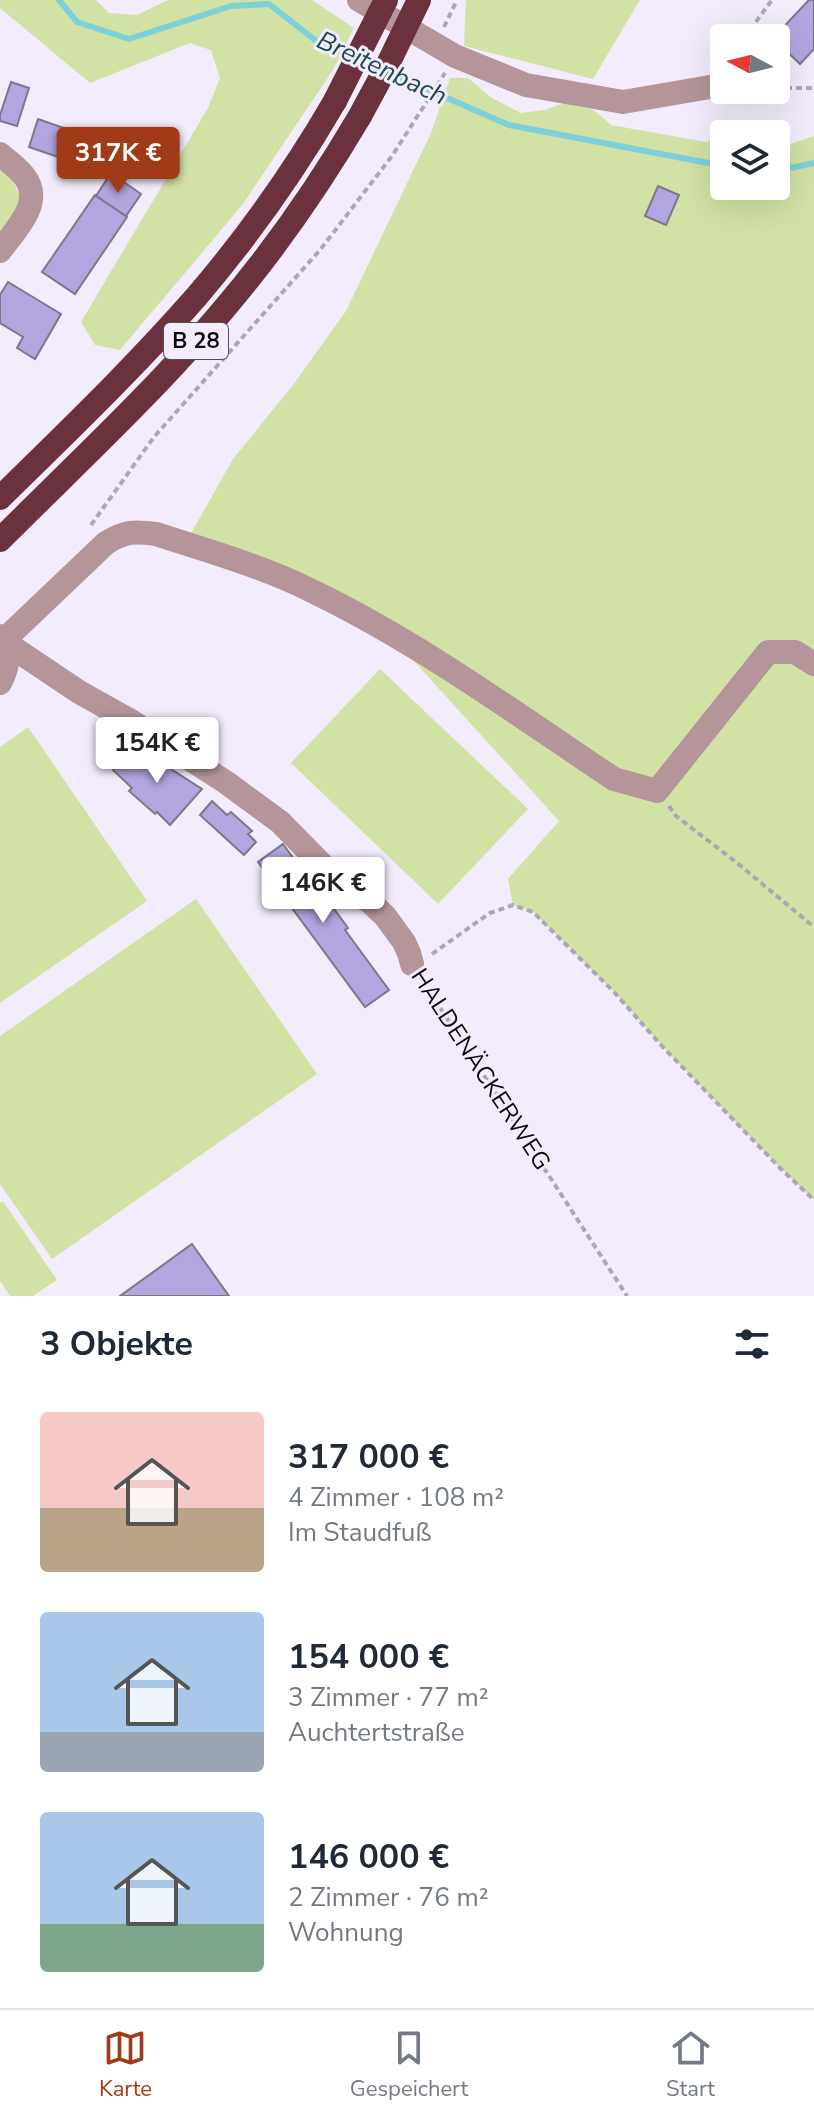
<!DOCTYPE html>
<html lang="de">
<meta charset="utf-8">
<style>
body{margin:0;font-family:"Nunito Sans",sans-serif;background:#f2f2f3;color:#1f2937;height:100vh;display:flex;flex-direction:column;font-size:30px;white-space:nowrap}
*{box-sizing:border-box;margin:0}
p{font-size:26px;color:#747a83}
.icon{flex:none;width:44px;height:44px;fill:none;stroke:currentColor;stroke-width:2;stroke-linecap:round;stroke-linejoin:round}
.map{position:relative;height:1296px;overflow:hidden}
.drawer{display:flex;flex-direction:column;background:#fff;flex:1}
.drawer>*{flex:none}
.needle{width:52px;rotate:277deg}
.tools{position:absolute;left:710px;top:24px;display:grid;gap:16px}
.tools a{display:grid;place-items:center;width:80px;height:80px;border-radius:8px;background:#fff;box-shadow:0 8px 32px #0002;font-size:40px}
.price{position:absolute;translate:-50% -68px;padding:0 18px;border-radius:8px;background:#fff;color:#222;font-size:26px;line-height:52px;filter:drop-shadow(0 2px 4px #0008)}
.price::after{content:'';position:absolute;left:50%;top:48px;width:24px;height:18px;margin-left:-12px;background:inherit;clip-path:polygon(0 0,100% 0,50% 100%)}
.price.current{background:#a13a17;color:#fff}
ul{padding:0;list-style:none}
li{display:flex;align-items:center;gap:24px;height:200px;padding:0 40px}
li span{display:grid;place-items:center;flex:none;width:224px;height:160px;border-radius:8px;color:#555}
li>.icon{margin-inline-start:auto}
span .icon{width:96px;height:96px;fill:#fffc;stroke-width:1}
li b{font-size:34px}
h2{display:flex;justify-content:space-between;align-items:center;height:96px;padding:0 40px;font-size:34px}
.dock{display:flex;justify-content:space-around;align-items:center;height:112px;border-top:2px solid #e0e1e3;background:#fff;font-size:22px;color:#747a83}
.dock a{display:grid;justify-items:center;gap:4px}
.dock .current{color:#a13a17}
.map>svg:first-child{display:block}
.green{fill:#d2e2a5}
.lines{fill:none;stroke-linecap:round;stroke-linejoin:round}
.stream{stroke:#7dd1da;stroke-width:6}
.building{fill:#b3a5df;stroke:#7b7888;stroke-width:2}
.path{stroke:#ada7b5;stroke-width:4;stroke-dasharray:6 4;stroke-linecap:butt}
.minor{stroke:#b4969a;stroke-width:24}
.highway{stroke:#6b313c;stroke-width:24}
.highway-bridge{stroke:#6b313c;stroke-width:24}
.labels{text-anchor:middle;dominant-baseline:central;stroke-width:6;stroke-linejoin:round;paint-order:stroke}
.shield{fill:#f3ecfd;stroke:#524e57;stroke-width:2}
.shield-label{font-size:22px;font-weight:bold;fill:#0d0a10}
.street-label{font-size:24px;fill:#0d0a10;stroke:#f3ecfd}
.water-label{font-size:26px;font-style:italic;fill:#21494d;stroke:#f3ecfd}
</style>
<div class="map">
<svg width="814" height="1296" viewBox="0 0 814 1296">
<rect width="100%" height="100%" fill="#f3ecfd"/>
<path class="green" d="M0 0H96L109 13 137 15 168 0H312L354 28 333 70 243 204 120 350 95 345 81 322 208 108 220 78 211 50 190 43 90 83 0 8Z
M466 0H640L593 79 464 46Z
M450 78H468L492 98 521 113 544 110 564 103 594 110 611 125 706 142 744 125 765 132V134H724V186H776V149L814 136V1200L780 1168 661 1045 614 992 533 912 513 905 508 879 559 821 383 627 185 544 233 459 293 385 346 311 431 133Z
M0 167 12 178 20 197 11 220 0 234Z
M380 669 528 809 438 904 291 763Z
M28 727 147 901 0 1003V747Z
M196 899 317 1074 52 1259 0 1184V1036Z
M3 1201 57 1280 33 1296H10L0 1281V1203Z"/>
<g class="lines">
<path class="stream" d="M59 0 77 22 129 39 231 6 269 4 315 40 351 56
M390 73 509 125 724 166
M776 171 814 163"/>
</g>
<path class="building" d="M809 0H814V49L800 64 776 41V38H773Z
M11 82 29 88 17 126 0 121V115Z
M38 119 64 128 60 140 62 144 58 157 29 147Z
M111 173 141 194 126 216 96 196Z
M658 186 679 195 666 225 645 216Z
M95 195 127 217 75 294 42 272Z
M8 282 61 314 35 359 17 348 23 337 0 323V295Z
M135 746 202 789 170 825 157 812 155 814 129 791 132 788 113 770Z
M212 801 227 815 231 812 252 831 248 834 256 842 244 855 200 815Z
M283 844 327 904 329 902 348 928 345 930 389 990 365 1007 258 862Z
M192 1244 229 1296H120Z"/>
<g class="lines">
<path class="path" d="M444 27 457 0
M744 38 772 0
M776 88H814
M91 525 154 437 320 250 392 156 445 73
M669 806 676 816 736 862 814 927
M432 954 490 913 513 905 533 912 614 992 661 1045 780 1168 814 1200
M424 983 627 1296"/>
<path class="minor" d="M359 0 455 56 526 85 623 102 710 87
M0 154C8 161 18 168 24 176 45 202 15 230 0 251
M0 636C10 653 9 666 0 683
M3 641 106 543C125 531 135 531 156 534 208 551 262 566 312 591 418 642 515 713 614 779L657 791 768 652H795L814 664
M3 641 79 692 131 721 227 783 280 822 347 890 369 901 385 916 404 942 409 953 412 964"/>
<path class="highway" d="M0 498C67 432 135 367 197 296 249 235 295 170 335 101
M0 540C76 464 155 391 224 309 275 249 320 184 360 116"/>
<path class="highway-bridge" d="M335 101 386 0
M360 116 388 64 419 0"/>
</g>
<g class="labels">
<rect class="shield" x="164" y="323" width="64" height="36" rx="6"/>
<g class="shield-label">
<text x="196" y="341">B 28</text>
</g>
<g class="street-label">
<text transform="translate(481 1069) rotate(57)">HALDENÄCKERWEG</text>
</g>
<g class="water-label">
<text transform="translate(382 68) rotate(25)">Breitenbach</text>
</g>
</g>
</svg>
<div class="tools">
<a><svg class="needle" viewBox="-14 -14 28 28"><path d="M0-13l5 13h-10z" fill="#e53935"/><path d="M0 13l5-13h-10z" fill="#747a83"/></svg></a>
<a><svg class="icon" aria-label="layers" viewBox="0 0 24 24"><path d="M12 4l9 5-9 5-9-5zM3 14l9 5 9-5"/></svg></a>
</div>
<b class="price current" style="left:118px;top:195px">317K €</b>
<b class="price" style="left:157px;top:785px">154K €</b>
<b class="price" style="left:323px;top:925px">146K €</b>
</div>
<section class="drawer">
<h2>3 Objekte<svg class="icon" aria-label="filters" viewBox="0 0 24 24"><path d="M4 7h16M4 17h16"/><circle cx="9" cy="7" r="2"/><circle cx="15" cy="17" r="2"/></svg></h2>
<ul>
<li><span style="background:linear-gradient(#f6c9c9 60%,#b9a48a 0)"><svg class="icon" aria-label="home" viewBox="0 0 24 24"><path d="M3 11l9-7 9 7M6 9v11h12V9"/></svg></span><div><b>317 000 €</b><p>4 Zimmer · 108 m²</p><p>Im Staudfuß</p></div></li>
<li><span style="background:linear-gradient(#a9c7e8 75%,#9aa5b1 0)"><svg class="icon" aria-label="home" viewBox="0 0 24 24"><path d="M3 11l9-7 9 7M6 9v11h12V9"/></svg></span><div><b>154 000 €</b><p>3 Zimmer · 77 m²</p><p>Auchtertstraße</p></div></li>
<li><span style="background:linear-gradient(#a9c7e8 70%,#7fa58c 0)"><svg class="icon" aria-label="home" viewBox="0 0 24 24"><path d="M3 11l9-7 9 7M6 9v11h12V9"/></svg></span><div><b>146 000 €</b><p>2 Zimmer · 76 m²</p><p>Wohnung</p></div></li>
</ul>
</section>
<nav class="dock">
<a class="current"><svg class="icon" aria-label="map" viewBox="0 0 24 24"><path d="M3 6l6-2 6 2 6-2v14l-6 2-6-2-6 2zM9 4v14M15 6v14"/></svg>Karte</a>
<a><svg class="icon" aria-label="saved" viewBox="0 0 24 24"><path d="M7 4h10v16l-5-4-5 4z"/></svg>Gespeichert</a>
<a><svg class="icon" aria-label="home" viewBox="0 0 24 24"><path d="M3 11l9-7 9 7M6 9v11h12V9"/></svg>Start</a>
</nav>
